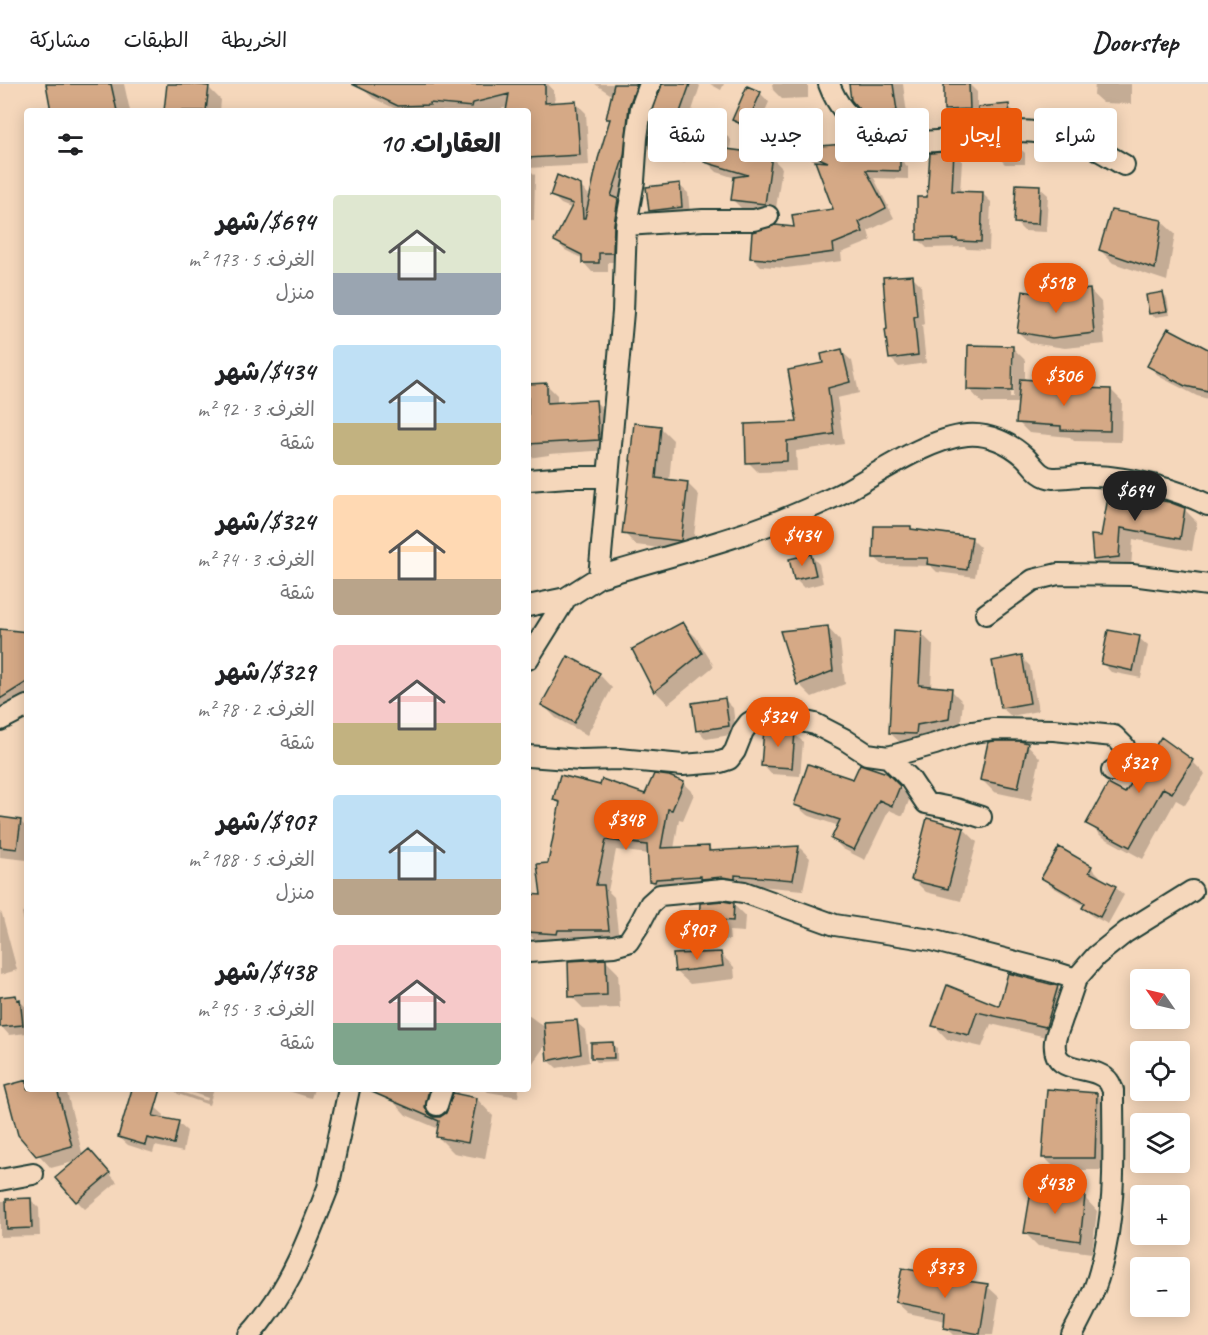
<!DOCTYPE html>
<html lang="ar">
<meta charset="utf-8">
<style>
body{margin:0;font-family:Caveat,"Playpen Sans Arabic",sans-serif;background:#f2f2f2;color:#202124;direction:rtl;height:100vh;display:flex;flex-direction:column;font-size:22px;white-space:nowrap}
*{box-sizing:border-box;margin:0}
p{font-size:20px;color:#757577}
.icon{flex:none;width:33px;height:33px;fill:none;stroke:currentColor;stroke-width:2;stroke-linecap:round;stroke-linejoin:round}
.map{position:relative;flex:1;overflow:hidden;direction:ltr}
.sheet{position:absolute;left:24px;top:24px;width:507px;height:984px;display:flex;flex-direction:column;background:#fff;border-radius:6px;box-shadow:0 3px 15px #0003;direction:rtl}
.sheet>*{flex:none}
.hud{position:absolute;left:549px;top:24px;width:568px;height:54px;direction:rtl;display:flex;gap:12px}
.needle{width:39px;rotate:304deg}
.buttons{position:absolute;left:1130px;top:885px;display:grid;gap:12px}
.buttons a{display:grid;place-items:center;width:60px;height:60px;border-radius:6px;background:#fff;box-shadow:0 3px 15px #0003;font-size:30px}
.price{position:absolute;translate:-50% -51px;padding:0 14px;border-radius:21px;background:#ea580c;color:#fff;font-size:20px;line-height:39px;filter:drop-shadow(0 2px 3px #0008)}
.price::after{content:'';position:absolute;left:50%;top:36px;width:18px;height:14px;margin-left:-9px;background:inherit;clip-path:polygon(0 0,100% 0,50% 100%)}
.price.on{background:#222;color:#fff}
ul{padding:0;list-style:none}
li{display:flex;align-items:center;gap:18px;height:150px;padding:0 30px}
li span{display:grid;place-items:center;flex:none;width:168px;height:120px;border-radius:6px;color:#555}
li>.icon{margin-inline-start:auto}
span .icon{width:72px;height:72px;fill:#fffc;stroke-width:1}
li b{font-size:26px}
h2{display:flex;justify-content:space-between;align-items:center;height:72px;padding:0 30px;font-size:26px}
.chip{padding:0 21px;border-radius:6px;background:#fff;box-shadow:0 3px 15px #0003;font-size:21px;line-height:54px}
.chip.on{background:#ea580c;color:#fff}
header{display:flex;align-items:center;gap:36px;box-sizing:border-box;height:84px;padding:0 30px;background:#fff;border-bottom:2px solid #e0e0e0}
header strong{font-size:28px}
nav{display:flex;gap:33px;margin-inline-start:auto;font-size:21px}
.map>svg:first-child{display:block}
.shadow{fill:#0003;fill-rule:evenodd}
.building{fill:#d5a986;stroke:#1f3d34;stroke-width:1.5}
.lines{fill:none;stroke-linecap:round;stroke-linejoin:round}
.minor-casing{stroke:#1f3d34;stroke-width:24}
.minor{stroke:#f5d7bb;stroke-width:20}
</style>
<header>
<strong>Doorstep</strong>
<nav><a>الخريطة</a><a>الطبقات</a><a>مشاركة</a></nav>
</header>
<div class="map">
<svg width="1208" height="1251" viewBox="0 0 1208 1251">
<rect width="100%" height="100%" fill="#f5d7bb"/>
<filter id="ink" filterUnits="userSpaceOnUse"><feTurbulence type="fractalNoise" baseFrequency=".0167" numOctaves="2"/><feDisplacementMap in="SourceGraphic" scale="12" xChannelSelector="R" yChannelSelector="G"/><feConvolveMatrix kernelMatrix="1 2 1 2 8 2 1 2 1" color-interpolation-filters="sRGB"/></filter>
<g filter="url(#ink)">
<path class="shadow" d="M48 0H124L130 27H52Z
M168 0 208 3 221 16 220 27H165Z
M357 0H548L554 7 555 20 576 19 586 29 589 81 528 84 535 91 534 136H528V27H507L508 23 491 27H400L373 14Z
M595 0H651L621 178H608V188H592L583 178V175L565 166 556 157 573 125 561 120 552 111 580 102 591 113 611 37 608 34 613 12Z
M663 0H698L700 2 687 42 721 46 731 56 730 67 771 73 782 84 775 131 743 126 732 115 735 94 717 88 706 77 686 75 685 79 668 74 657 63 683 41 664 35 655 26Z
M710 0H724L721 6Z
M772 0H808V14L782 15 773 6Z
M850 0H903L908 38 881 42 875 38 852 15Z
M945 0H969L977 8V25L1008 22 1017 30 1018 44 989 47 981 39 980 33 954 34 946 25Z
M1095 0H1131V20L1103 19 1094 11Z
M760 9 769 18 755 50 743 45 734 36Z
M868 60 884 66 892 74H899L908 83V95L874 94 894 134 868 147 871 157 841 169 842 177 786 184 761 182 752 173 795 144 835 126 816 77 806 73 799 65Z
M1016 61 1025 69V80H1005L996 71Z
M953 69 962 77 960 109H982L991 118 989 166 967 165 965 163 927 164 919 156 928 114Z
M679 101 688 109 690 131 659 135 650 126Z
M1039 103 1048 111 1046 148 1024 147 1015 138Z
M1161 137 1175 150 1167 197 1113 179 1100 166Z
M912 192 921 201 924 240 922 241 926 279 899 283 890 274 889 247Z
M1090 206 1101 218 1105 260 1065 264 1030 259 1018 248 1042 211Z
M1163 210 1167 214 1170 231 1154 233 1150 230Z
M1012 263 1025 276V297L1050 299 1057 305 1111 306 1122 317 1121 358 1074 357 1070 353 1029 349 1018 338 1020 319H982L969 305ZM1011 274H1014L1013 314H1010Z
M841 267 852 277 859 309 837 314 844 360 796 367 797 387 758 388 748 378 799 340 825 280Z
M1208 268V315L1197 312 1160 293 1149 282Z
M546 300 557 311V320L596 318 607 329 609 366 549 370V371L528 374V301Z
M661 344 673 356 669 397 687 399 699 411 692 468 636 461 624 449Z
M1110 410 1184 425 1197 438 1192 467 1133 455 1131 485 1106 488 1094 476 1102 454Z
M911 444 913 447 971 454 980 463 975 493 937 488 931 482 883 481 874 473Z
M810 471 819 480 823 499 804 504 795 495Z
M682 540 696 553 714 582 668 620 655 607 634 566Z
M827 543 840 557 845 600 812 613 799 600Z
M0 546 27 549V626L0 637Z
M921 549 933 561 931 604 951 606 963 618 960 646 902 660 890 649Z
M1139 554 1148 562 1141 594 1111 588 1102 579Z
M1021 573 1030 582 1038 627 1011 632 1002 624Z
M568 574 599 590 612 604 587 651 556 634 543 621Z
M724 615 733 624 736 650 706 655 698 646Z
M794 649 803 658 800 692 771 690 763 681Z
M1027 660 1040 674 1031 716 994 708 981 695Z
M1192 677 1205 690 1185 721 1176 716 1143 775 1101 752 1088 739 1125 711Z
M886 690 910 714 903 732 889 726 865 776 843 765 833 755 839 742 807 731 796 721 854 697Z
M683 699 694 710 683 736 679 735 674 765 709 763 713 768 799 763 810 774 803 806 745 801 662 808 651 797 649 770 616 766 608 807 614 813 619 856 537 858 528 849V823L542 813 561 721 555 716 646 712Z
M0 735 20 737 27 744V776L0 773Z
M964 745 977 758 961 817 926 808 913 795Z
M1059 765 1091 783 1100 792 1098 794 1115 803 1124 811 1108 840 1092 832 1084 824 1085 822 1051 802 1043 794Z
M733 820 745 832 744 848 729 847 730 856H712L701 845Z
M27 827V855L22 828Z
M0 828 2 830 17 886 0 891Z
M721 870 734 883 735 895 690 900 676 887Z
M605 876 618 889 620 924 584 925 571 912Z
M948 903 1000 924 1057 903 1070 916 1059 956 991 940 982 963 947 955 934 941Z
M15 913 27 924V949L9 951 1 942 0 914Z
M528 931 546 944 576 938 585 946 589 978 557 984 548 976 547 959 532 980 528 978Z
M613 960 617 964V977L597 978 593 974Z
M27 998V1005H66L83 1072 97 1075 117 1098 85 1125 77 1117V1077L51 1084 20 1050Z
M173 1005H178V1007L207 1017 208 1014 181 1005H214L209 1021 178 1010Z
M282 1005H314L311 1014Z
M393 1005H460L458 1012 477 1015 493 1032 485 1075 454 1069 438 1053 439 1045 406 1031 390 1014ZM454 1011 446 1031 442 1033 447 1018 451 1012Z
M484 1005H519L518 1013 488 1008Z
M1097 1010 1110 1023 1107 1086H1057L1044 1073Z
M155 1023 164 1031 163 1035 178 1039 187 1047 183 1068 155 1062 153 1069 128 1061 119 1053Z
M1084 1113 1097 1127 1092 1169 1038 1162 1025 1149Z
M31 1116 39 1124 40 1152 0 1153V1117Z
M931 1192 933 1194 987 1202 999 1213 993 1251H953L945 1243 946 1237 908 1229 896 1218Z"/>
<path class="building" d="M46 0H111L117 27H51Z
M167 0H191L209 2 206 27H164Z
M352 0H545V19L576 17 580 71 528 74V27H506L509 10 473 19 472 23 430 19V21L398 22Z
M614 0H637L629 22 624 72 611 112 618 115 614 140 613 169H599V179H582V171L554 157 573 120 550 112 557 91 581 101 583 134H585L598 75 610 35H606Z
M662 0H690L678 34 653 26Z
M849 0H893L897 27 867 31 857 23 851 16Z
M944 0H969L970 25 944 26Z
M747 2 761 8 746 42 732 36Z
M1009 20 1010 36 979 40 978 23Z
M663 39 721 44 719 64 772 71 765 120 731 116 734 93 748 91 704 78 703 67 676 64 674 69 656 63Z
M868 58 885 64V72L900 73V87L866 86 886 124 859 138 863 148 833 160 834 168 776 176 750 174 752 148 775 141 794 143 792 131 833 125 815 77 828 78 796 64Z
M1017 59V72H995V61Z
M954 67 952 107 983 108 981 158 957 157V155L917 156V113H927L930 69Z
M680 99 682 123 649 127 646 103Z
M1016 100 1040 101 1038 140 1014 139Z
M1111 126 1162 136 1155 185 1099 166Z
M913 191 917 232 914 233 918 271 889 275 885 246 887 245 883 193Z
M1090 205 1094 249 1052 254 1017 248 1023 207 1042 210Z
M1163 208 1167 227 1149 230 1146 211Z
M1168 244 1208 265V307L1185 302 1147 282Z
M968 261 1013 262 1012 307 967 306Z
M842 265 850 298 828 304 834 350 787 357V377L746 379 745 340 797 338 788 286 823 279 821 270Z
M1020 295 1051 297 1050 303 1111 305 1110 347 1061 346V342L1016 339Z
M547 299V319L596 316 599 356 528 360V300Z
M634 339 661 342 656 394 688 398 681 457 622 450 631 377H630Z
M1109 408 1169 418 1185 424 1180 455 1121 444 1119 473 1093 476 1091 451 1101 452Z
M874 442H911V445L972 453 967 486 927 480 928 474H873Z
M811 470 816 491 794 496 789 475Z
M683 538 702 569 654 608 632 565Z
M828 542 833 587 797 601 780 547Z
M0 545 27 548V598L0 615Z
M894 546 922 548 919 601 952 604 949 635 917 641 916 650 889 649Z
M1108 546 1140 552 1133 587 1101 580Z
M1022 571 1030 619 1001 624 992 577Z
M568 572 600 589 574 639 541 621Z
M725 614 729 642 696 647 692 619Z
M774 643 795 648 792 684 761 682 764 645Z
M1161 653 1193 676 1172 709 1163 704 1130 763 1086 740 1108 700 1125 709Z
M995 657H1020L1028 659 1018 704 980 696 988 658Z
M808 680 853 695 860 680 887 689 900 702 892 722 879 716 854 766 831 755 840 736 794 721Z
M654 690 669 692 684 698 672 726 668 725 661 764 709 762V767L799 762 793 796 735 791V795L722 793 701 795V792L656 795 655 798 649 797 647 761 606 756 596 801H604L609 846H558L557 850 528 848V810L541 811 537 780 548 779 560 718 553 716 560 691 600 701 602 695 645 710Z
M0 733 21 736 17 765 0 763Z
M927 734 964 744 948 805 911 796Z
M1059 763 1092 782 1089 788 1116 802 1100 833 1082 824 1085 819 1041 794Z
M723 817 734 819 733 837 718 836 719 845H699L700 819Z
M721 868 723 882 675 888 673 870Z
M606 875 607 911 569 913 568 877Z
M1008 889 1058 902 1046 943 977 928 969 951 932 942 947 901 999 922Z
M16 911 17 916 20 915 23 941 0 943V913Z
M577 936 581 970 547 977 544 938Z
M613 958 614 974H591V959Z
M27 996V1005H57L72 1062 36 1072 18 1051 5 1002Z
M132 1005H161L153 1032 179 1037 174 1060 147 1054 145 1061 118 1053Z
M365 1005H429L425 1023 428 1029 434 1033H440L446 1029 453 1009 477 1014 468 1059 436 1053 439 1037Z
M1047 1005 1097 1009 1095 1074H1042Z
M89 1065 110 1089 76 1118 55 1094Z
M1031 1107 1085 1112 1080 1157 1024 1149Z
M31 1114 32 1144 7 1145 6 1115Z
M902 1184 932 1190 931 1192 988 1200 980 1250 944 1244 945 1228 895 1218Z"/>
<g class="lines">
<defs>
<path id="minor" d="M829 0C836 19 848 35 866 44 907 67 953 55 997 49 1009 48 1022 46 1034 48 1047 49 1062 50 1075 55 1092 61 1108 72 1124 81
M626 141 703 136H754L768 132
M528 396 568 393H608
M599 493C667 472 737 456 803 427 816 421 831 415 844 408 879 389 927 355 967 351 988 349 1010 359 1025 373 1034 382 1039 393 1053 394 1067 394 1080 391 1094 392 1129 393 1177 405 1208 421
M566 514 599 493 623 228 626 141 634 97 637 54 641 24 650 0
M528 522 566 514 528 575
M986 530 1033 496 1058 490 1132 491 1208 501
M0 636 27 622
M528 672 581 676 619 675 683 681 720 678 729 675 735 667 743 647 749 639 756 635 774 631 815 640 844 655 867 670 888 673 910 695 926 719 956 725 981 733
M888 673 935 660 966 649 994 645 1054 646 1114 652 1124 662 1125 672 1123 680 1112 687
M528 868 614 862 628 858 639 841 650 820 660 811 723 805 744 808 835 841 931 856 1054 888 1076 895C1071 909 1067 922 1062 935 1060 942 1056 950 1055 957 1051 994 1095 978 1109 998 1110 999 1112 1005 1113 1006 1113 1069 1117 1125 1100 1187 1094 1210 1083 1230 1072 1251
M1076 895 1096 872 1126 848 1192 807
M437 1021 442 1005
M0 1096 33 1090
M249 1251C256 1245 261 1237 267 1229 295 1192 311 1147 328 1104L349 1005"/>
</defs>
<use href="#minor" class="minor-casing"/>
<use href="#minor" class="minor"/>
</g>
</g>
</svg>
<div class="buttons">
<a><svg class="needle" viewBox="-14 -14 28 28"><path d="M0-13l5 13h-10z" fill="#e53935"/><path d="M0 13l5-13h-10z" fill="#757577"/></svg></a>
<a><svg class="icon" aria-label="locate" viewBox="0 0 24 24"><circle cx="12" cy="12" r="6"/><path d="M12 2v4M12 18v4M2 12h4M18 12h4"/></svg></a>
<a><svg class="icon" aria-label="layers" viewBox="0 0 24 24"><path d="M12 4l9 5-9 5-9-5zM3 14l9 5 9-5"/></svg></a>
<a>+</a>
<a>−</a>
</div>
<b class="price" style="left:1056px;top:230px">$518</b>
<b class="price" style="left:1064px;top:323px">$306</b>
<b class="price on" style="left:1135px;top:438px">$694</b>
<b class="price" style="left:802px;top:483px">$434</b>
<b class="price" style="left:778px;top:664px">$324</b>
<b class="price" style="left:1139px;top:710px">$329</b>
<b class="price" style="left:626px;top:767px">$348</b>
<b class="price" style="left:697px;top:877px">$907</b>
<b class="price" style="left:1055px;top:1131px">$438</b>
<b class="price" style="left:945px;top:1215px">$373</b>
<div class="hud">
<a class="chip">شراء</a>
<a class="chip on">إيجار</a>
<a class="chip">تصفية</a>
<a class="chip">جديد</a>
<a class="chip">شقة</a>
</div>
<section class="sheet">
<h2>العقارات: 10<svg class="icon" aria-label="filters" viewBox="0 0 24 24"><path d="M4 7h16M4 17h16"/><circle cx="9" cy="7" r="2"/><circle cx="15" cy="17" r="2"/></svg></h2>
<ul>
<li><span style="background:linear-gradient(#dfe7d0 65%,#9aa5b1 0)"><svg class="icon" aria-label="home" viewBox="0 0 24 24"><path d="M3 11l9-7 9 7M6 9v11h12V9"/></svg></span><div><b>$694/شهر</b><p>الغرف: 5 · 173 m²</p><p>منزل</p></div></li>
<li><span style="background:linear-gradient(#bfe0f5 65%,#c2b280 0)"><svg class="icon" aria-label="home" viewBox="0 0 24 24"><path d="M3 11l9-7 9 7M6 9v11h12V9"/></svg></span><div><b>$434/شهر</b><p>الغرف: 3 · 92 m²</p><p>شقة</p></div></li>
<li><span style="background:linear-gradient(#ffd9b3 70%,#b9a48a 0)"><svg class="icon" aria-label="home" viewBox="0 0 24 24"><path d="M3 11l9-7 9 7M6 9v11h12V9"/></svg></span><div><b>$324/شهر</b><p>الغرف: 3 · 74 m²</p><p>شقة</p></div></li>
<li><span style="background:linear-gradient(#f6c9c9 65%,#c2b280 0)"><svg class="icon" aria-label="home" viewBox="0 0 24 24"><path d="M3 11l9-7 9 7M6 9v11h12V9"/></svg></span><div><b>$329/شهر</b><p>الغرف: 2 · 78 m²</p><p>شقة</p></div></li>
<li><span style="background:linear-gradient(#bfe0f5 70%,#b9a48a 0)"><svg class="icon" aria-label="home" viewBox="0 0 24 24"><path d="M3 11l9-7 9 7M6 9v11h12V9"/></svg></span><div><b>$907/شهر</b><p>الغرف: 5 · 188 m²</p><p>منزل</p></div></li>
<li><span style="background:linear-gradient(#f6c9c9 65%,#7fa58c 0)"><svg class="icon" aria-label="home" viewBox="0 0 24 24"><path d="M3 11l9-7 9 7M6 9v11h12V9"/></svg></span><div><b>$438/شهر</b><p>الغرف: 3 · 95 m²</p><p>شقة</p></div></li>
</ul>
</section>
</div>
